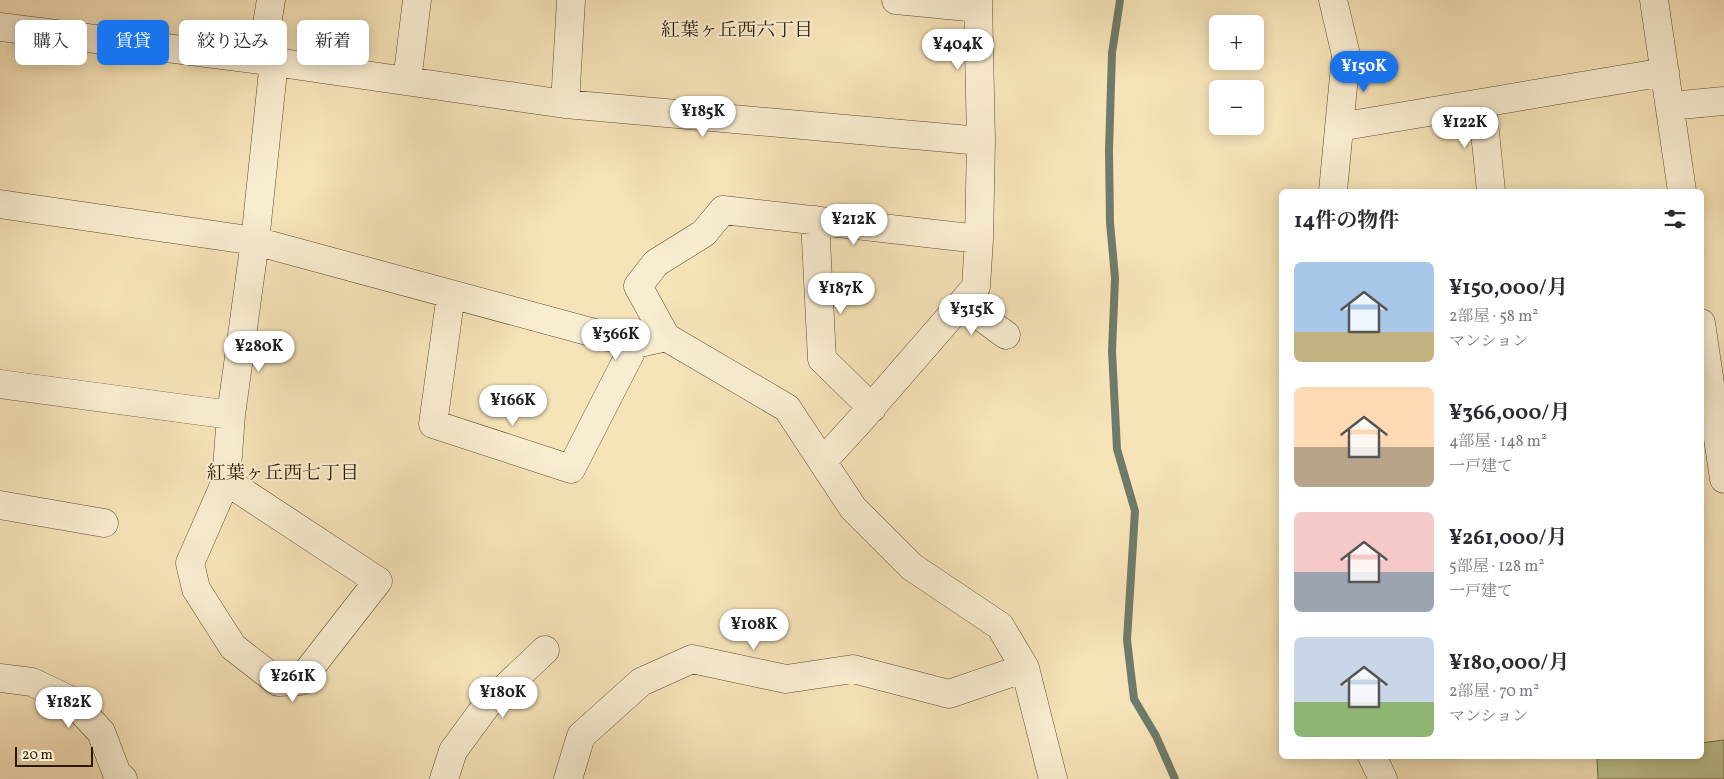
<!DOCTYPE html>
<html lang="ja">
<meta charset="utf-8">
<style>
body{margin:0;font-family:Vollkorn,"Noto Serif JP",serif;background:#f2f2f3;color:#2b2b33;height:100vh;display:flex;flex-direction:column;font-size:19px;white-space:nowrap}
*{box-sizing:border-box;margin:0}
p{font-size:16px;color:#7c7c81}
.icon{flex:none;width:28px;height:28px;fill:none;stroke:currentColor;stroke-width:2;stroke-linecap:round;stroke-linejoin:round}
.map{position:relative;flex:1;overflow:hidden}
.drawer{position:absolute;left:1279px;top:189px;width:425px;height:570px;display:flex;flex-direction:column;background:#fff;border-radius:8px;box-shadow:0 2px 12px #0003}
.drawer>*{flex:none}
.hud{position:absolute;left:15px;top:20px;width:475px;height:45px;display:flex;gap:10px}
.fabs{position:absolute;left:1209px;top:15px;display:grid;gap:10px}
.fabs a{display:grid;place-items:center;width:55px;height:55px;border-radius:8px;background:#fff;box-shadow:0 2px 12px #0003;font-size:25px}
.scale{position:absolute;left:15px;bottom:12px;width:78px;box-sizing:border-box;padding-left:5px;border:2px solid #2b1700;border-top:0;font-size:14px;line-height:18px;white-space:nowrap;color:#2b1700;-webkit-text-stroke:4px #f9edd1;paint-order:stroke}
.price{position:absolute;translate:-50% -42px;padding:0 11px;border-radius:18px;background:#fff;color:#222;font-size:16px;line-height:32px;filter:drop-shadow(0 1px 2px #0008)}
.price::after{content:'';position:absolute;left:50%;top:30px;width:15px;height:11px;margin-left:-8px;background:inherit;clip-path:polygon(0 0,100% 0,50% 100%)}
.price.active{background:#1a73e8;color:#fff}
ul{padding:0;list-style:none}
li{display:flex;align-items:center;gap:15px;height:125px;padding:0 15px}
li span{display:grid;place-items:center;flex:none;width:140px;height:100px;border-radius:8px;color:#555}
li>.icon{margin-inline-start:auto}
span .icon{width:60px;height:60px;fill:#fffc;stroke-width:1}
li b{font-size:21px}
h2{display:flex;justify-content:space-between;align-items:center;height:60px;padding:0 15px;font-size:21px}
.tag{padding:0 18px;border-radius:8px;background:#fff;box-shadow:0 2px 12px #0003;font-size:18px;line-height:45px}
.tag.active{background:#1a73e8;color:#fff}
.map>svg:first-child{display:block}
.green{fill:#bec38e;stroke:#746d47}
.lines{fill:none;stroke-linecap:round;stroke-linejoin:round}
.stream{stroke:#6f7b6a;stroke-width:8}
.minor-casing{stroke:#5e4a2e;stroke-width:29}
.minor{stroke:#f9edd1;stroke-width:28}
.labels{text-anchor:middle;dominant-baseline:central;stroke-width:4.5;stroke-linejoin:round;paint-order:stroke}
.neighbourhood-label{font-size:19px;fill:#2b1700;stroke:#f9edd1}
</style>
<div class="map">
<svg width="1724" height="779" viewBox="0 0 1724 779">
<rect width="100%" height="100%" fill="#f6e3b8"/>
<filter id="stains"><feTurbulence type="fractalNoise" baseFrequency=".004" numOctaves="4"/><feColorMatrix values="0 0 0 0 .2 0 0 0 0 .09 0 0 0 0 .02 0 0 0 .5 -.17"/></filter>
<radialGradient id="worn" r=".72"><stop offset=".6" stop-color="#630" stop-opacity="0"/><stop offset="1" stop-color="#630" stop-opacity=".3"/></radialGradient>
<path class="green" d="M1724 740V779H1598L1597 759 1616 756H1701V743Z"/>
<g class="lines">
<path class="stream" d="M1120 0 1112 53 1109 150 1110 222 1115 278 1112 351 1117 449 1135 511 1127 640 1134 699 1156 736 1175 779"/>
<defs>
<path id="minor" d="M571 0 565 104 981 141
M896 0 978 8
M1654 0 1682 191
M0 27 261 60 565 104
M261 60 271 0
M407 81 417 0
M1482 103 1491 191
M1670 106 1724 101
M1339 127 1665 72
M1333 191 1346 55 1333 0
M0 204 255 241 635 344 666 337 787 408 853 508 912 567 1000 626 1025 668 1053 779
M815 220 822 359 872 408
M451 294 433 424 571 469 635 344
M962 303 1006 335
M1701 323 1724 479
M666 337 638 286 656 263 704 233 723 210 979 239 981 141 978 0
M0 384 231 415 255 241 274 62
M823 461 856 425 976 287 979 239
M226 481 378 581 300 681 278 682 233 647 196 589 190 563 226 481 231 415
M0 505 104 523
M0 678 32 682 72 701 101 732 117 774 123 779
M1372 756 1383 779
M444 779 453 751 486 706 545 650
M568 779 581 736 641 682 692 659 786 679 853 669 949 694 1025 668"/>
</defs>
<use href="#minor" class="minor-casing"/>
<use href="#minor" class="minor"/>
</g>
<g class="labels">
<g class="neighbourhood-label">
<text x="737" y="31">紅葉ヶ丘西六丁目</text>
<text x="283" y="474">紅葉ヶ丘西七丁目</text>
</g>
</g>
<rect width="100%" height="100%" filter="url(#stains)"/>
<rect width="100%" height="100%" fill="url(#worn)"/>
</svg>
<div class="fabs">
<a>+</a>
<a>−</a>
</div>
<div class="scale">20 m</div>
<b class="price" style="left:958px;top:71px">¥404K</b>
<b class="price active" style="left:1364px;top:93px">¥150K</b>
<b class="price" style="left:703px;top:138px">¥185K</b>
<b class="price" style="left:1465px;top:149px">¥122K</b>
<b class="price" style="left:854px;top:246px">¥212K</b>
<b class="price" style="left:841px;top:315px">¥187K</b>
<b class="price" style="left:972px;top:336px">¥315K</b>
<b class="price" style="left:616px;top:361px">¥366K</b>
<b class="price" style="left:259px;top:373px">¥280K</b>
<b class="price" style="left:513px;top:427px">¥166K</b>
<b class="price" style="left:754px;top:651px">¥108K</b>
<b class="price" style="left:293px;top:703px">¥261K</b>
<b class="price" style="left:503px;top:719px">¥180K</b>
<b class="price" style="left:69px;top:729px">¥182K</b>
<div class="hud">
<a class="tag">購入</a>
<a class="tag active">賃貸</a>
<a class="tag">絞り込み</a>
<a class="tag">新着</a>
</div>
<section class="drawer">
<h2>14件の物件<svg class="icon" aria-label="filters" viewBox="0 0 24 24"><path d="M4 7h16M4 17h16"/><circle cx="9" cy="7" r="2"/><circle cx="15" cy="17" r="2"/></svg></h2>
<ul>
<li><span style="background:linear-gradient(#a9c7e8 70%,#c2b280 0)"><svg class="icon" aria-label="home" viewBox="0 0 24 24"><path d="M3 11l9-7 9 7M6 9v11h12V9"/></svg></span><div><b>¥150,000/月</b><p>2部屋 · 58 m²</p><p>マンション</p></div></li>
<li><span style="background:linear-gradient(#ffd9b3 60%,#b9a48a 0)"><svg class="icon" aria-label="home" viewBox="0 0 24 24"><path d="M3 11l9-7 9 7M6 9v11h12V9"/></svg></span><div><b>¥366,000/月</b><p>4部屋 · 148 m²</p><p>一戸建て</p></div></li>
<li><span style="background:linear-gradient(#f6c9c9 60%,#9aa5b1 0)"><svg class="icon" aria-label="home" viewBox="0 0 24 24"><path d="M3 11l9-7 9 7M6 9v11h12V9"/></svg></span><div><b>¥261,000/月</b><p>5部屋 · 128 m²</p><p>一戸建て</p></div></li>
<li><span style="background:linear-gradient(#c9d6e8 65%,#8fb573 0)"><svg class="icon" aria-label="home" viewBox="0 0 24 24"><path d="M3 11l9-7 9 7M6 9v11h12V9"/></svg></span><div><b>¥180,000/月</b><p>2部屋 · 70 m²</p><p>マンション</p></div></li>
</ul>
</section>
</div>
